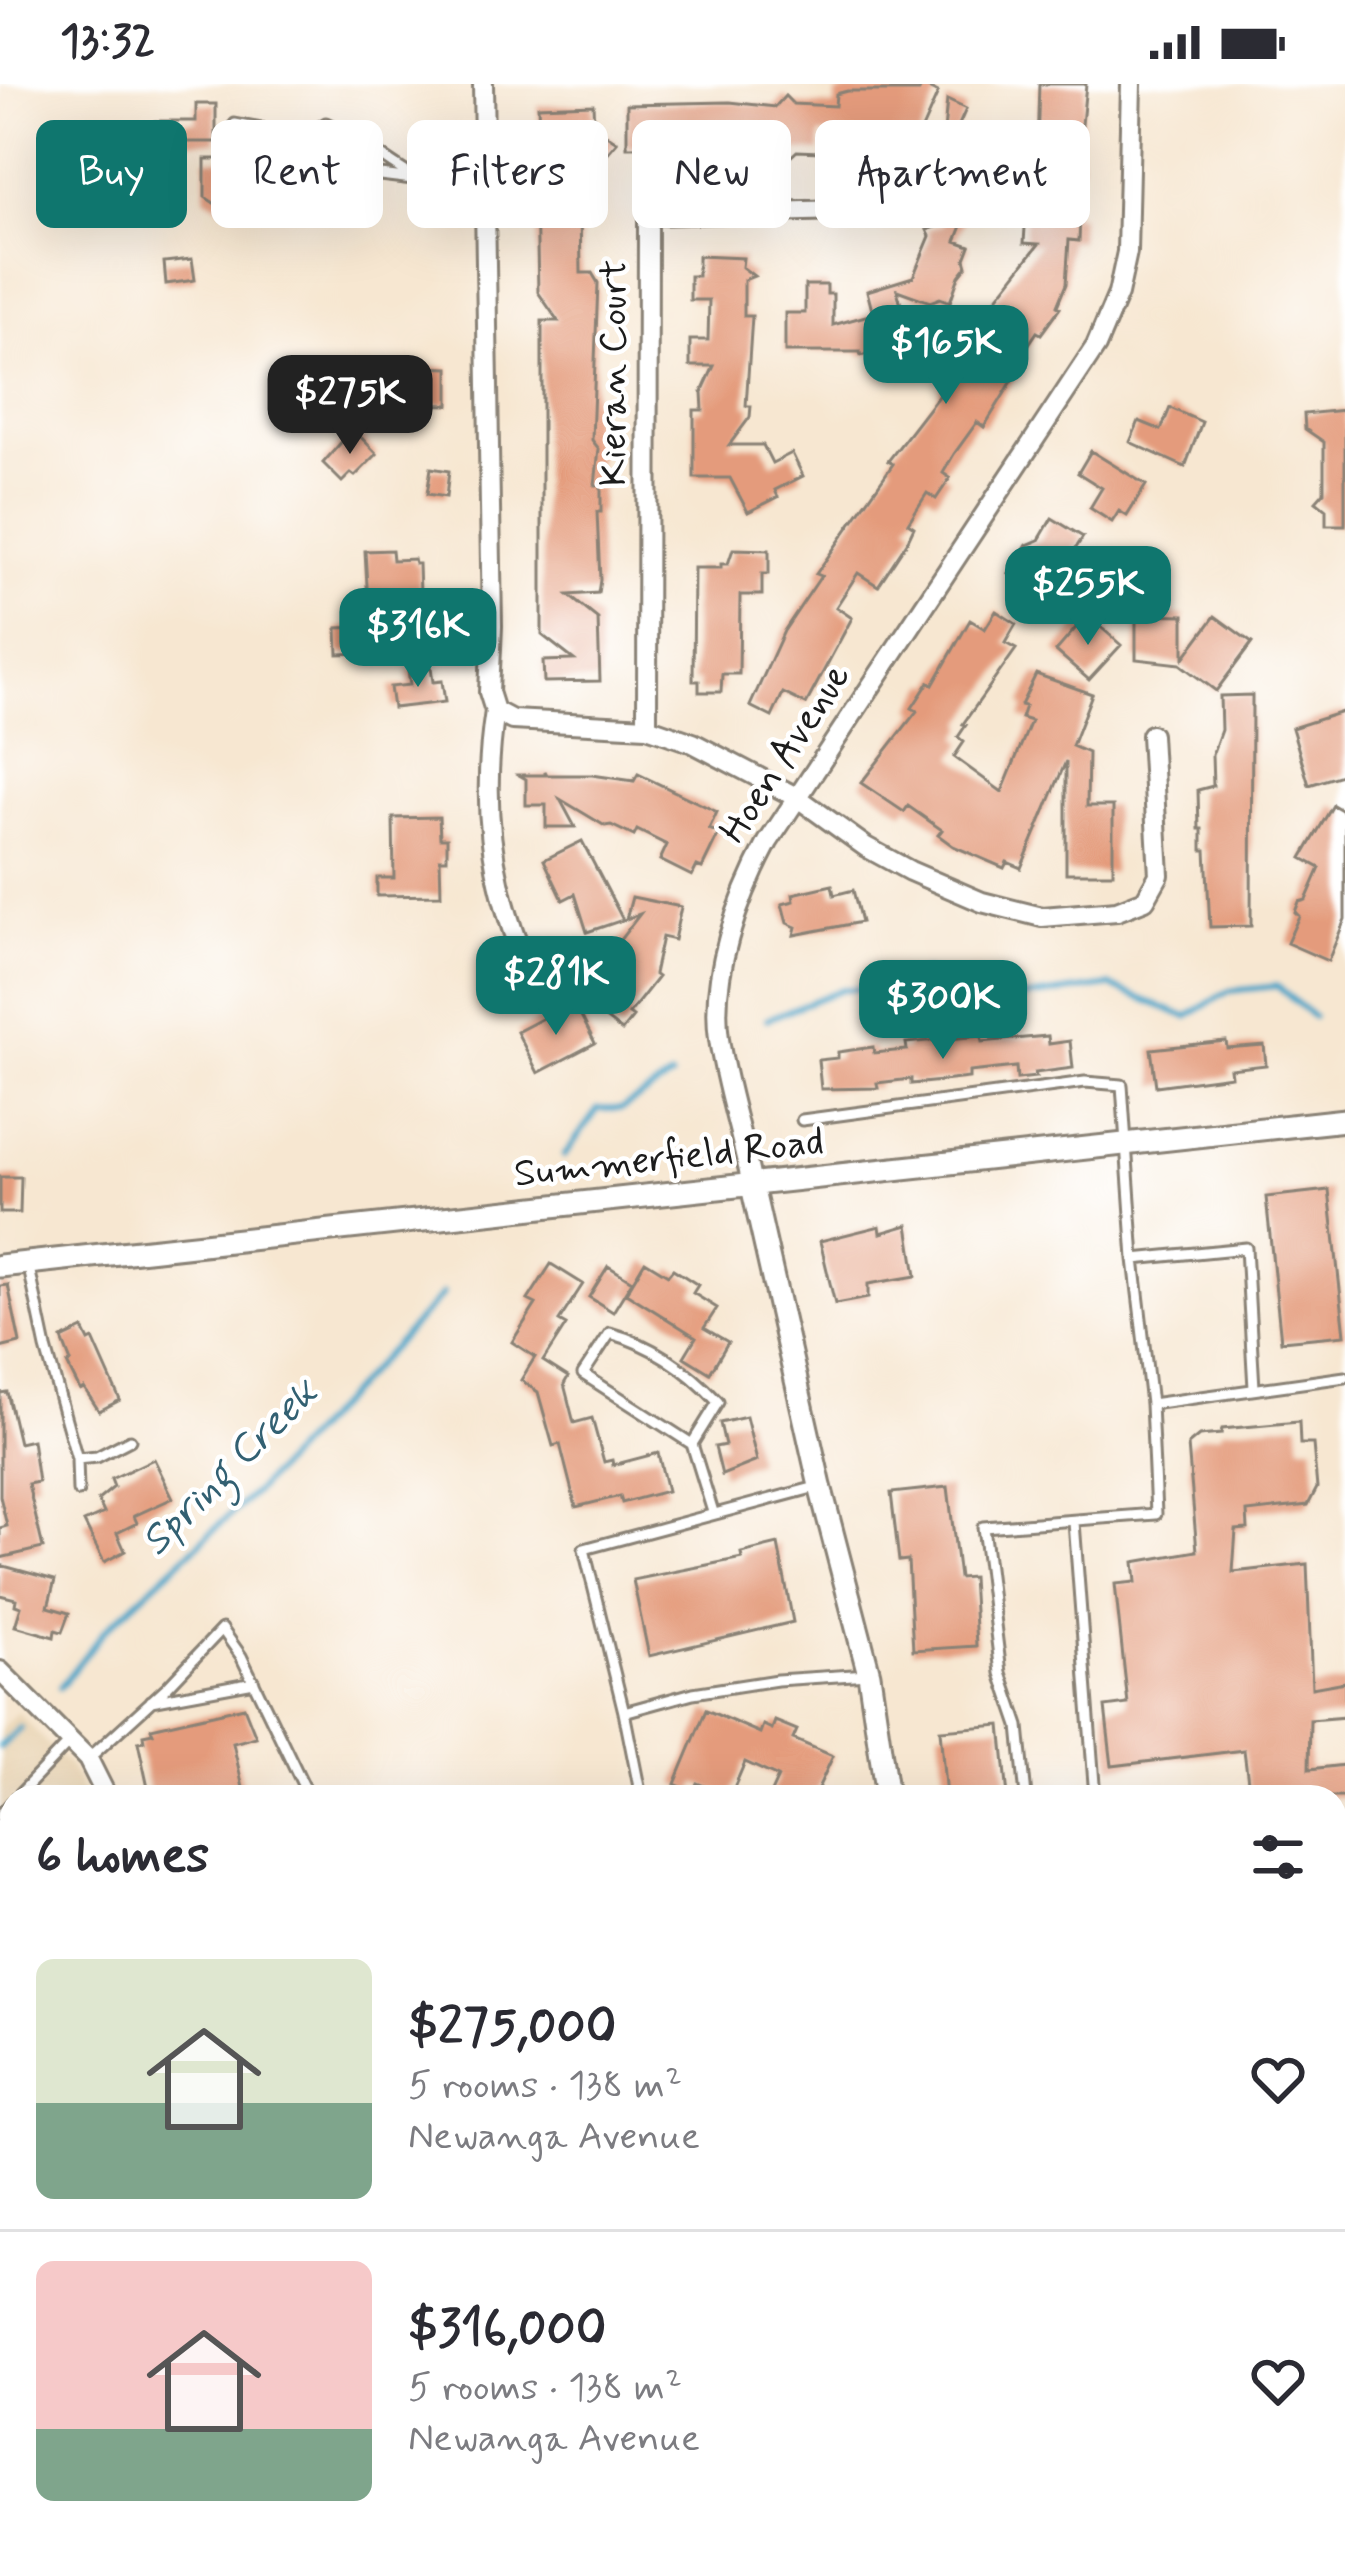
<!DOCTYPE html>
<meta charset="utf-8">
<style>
body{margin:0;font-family:Mynerve,sans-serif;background:#f7f7f7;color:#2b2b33;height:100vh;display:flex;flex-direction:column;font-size:45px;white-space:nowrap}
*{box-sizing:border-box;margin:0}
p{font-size:39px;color:#7c7c81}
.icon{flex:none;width:66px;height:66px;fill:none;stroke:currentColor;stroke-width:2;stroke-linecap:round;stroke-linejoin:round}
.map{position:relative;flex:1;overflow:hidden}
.sheet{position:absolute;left:0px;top:1701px;width:1347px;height:771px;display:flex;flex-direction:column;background:#fff;border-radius:36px 36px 0 0;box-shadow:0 12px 48px #0002}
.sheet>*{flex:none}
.guide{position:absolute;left:36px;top:36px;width:1275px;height:108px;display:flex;gap:24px}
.price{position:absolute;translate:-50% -102px;padding:0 27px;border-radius:24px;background:#0f766e;color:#fff;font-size:39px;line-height:78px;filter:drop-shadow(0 3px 6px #0008)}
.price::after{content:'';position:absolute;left:50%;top:72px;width:36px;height:27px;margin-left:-18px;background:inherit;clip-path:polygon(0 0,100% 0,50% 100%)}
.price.current{background:#222;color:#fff}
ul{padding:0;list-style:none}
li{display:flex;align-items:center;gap:36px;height:300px;padding:0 36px}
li+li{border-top:3px solid #e1e1e2}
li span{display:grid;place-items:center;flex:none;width:336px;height:240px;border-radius:18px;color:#555}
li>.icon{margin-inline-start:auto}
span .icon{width:144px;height:144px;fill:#fffc;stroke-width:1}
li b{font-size:51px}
h2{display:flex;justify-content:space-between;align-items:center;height:144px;padding:0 36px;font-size:51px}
.pill{padding:0 42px;border-radius:18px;background:#fff;box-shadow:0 12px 48px #0002;font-size:42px;line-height:108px}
.pill.current{background:#0f766e;color:#fff}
.status{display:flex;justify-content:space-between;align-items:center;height:84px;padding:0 60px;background:#fff;direction:ltr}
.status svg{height:33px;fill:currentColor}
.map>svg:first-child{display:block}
.built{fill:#ebd8ba}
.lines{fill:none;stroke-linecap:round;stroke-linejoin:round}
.stream{stroke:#49a5c8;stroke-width:6}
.building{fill:#e49b7c}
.service-casing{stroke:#8a8276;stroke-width:15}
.minor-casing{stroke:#8a8276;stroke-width:24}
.tertiary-casing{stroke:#8a8276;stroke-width:27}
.service{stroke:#fff;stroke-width:9}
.minor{stroke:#fff;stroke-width:18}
.tertiary{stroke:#fff;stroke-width:21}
.labels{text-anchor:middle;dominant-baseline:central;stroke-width:9;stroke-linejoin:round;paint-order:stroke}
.street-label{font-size:39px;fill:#1c1c1c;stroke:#fff}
.water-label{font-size:42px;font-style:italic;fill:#326072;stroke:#fff}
</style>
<div class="status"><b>13:32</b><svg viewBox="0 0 49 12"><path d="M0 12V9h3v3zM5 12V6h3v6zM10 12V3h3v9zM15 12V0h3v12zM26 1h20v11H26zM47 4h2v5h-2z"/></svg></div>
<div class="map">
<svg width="1345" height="2470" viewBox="0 0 1345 2470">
<rect width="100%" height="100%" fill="#fff"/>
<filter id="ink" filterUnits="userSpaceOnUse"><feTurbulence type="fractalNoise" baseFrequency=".00833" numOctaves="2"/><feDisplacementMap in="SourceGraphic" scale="24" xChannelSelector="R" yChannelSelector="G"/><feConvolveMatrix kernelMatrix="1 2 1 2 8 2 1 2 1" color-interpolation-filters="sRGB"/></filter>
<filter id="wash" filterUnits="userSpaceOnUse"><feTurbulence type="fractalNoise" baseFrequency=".004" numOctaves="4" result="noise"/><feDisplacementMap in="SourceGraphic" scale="48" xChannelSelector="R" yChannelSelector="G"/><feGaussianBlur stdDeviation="2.7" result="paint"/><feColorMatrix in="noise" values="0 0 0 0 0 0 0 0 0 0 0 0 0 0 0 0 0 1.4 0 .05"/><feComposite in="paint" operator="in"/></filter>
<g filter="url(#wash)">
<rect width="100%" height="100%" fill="#f7e7d1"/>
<path class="built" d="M17 1628 69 1682 86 1713H12V2197L0 2200V1646Z"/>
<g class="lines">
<path class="stream" d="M767 935 842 905H900L923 888 1019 914 1110 902 1187 933 1229 907 1277 902 1313 933
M564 1072 598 1025H621L671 994
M60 1603 104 1547 257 1406 443 1210
M0 1663 20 1644"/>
</g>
<g id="blocks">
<path class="building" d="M1039 0H1086L1080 61 1082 84H1074L1072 132H1080L1079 157 1069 156 1066 200 1057 222 1060 224 1041 250 1037 248 1015 281 1020 284 984 343 977 338 954 370 943 389 950 394 936 415 927 409 908 439 914 443 907 458 878 502 858 489 836 523 852 534 806 620 783 609 772 633 750 622 784 547 821 492 816 490 893 380 888 377 939 311 943 295H949L965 274 960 271 984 230 1039 160 1024 159 1026 128H1029L1031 64 1037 65Z
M922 1 938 9 913 65 882 51H820V68L797 67 786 77 776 76 768 73 769 56H732V82H704L705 62 627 63V20L730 18 775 23 785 12 793 20 835 22 836 10 847 7H919Z
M947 16 966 25 946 70 986 74 980 129 968 127 956 157 970 162 965 175 967 182 959 192 950 218 940 214 930 218 897 206 911 258 861 272 860 268H785V229H805V201H827V210H833V241L873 230 867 207 913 193 930 152 927 146 942 141 946 110 938 109Z
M196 20H216V58H155V37H196Z
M593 20 594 43 617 58 599 79 553 81 565 60 540 61 538 22Z
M205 75H227L228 94H242L243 125H223L205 113Z
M549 88 589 110 580 126 581 189H592L598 199 592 356 599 365 595 401H601V428H597L600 496 598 509 568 511 598 535 600 597 544 598 543 577 574 576 542 551V237H558L538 208 536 111Z
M698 172 743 174 742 183 754 192 744 196V232H752L746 322H751L750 333 729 361H763L772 379 792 369 803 392 775 406 778 413 748 428 730 394H694V326H703L702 308 714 282H690V256H708L709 216H690V192H698Z
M192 175 195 196 166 200 164 178Z
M416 283 449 284V321L415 320Z
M1170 324 1202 338 1185 383 1130 358 1139 337 1161 346Z
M1345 326V441H1326V425L1316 417 1324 408V358L1305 345 1304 330Z
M353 345 377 370 355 392 351 389 342 398 323 379Z
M1091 367 1146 401 1127 432 1119 427 1112 438 1090 424 1102 404 1078 389Z
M431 384 449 387 446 413 427 410Z
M1052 434 1083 453 1050 504 1032 492 1026 501 1009 490 1027 461 1039 456Z
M733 465 769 466V490H762V511H740L739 590H722L721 608H699V597H693L694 484H721V480H728Z
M392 466 393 476 414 475 415 480H419L420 509 392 510V517L368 518 365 467Z
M996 527 1016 540 1005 559 1016 565 963 640 966 641 958 653 964 658 954 673 1002 708 1031 637 1021 634 1025 622 1021 621 1036 590 1092 610 1072 662 1088 669 1087 722H1113V789H1066V677L1021 784 1007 778 1004 784 953 762 938 751 942 746 908 722 904 728 861 699 917 627 912 624 929 598 933 601 970 536 985 545Z
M1136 530 1184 531V574L1215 532 1252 559 1216 607 1180 580 1136 575Z
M1087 531 1121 561 1089 596 1056 567Z
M363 543 364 569 338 570 337 544Z
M431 583 433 598 442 597 445 618 393 624 390 603 410 601 408 586Z
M1252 611 1251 842 1210 843 1206 766H1202V745H1199L1198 706 1213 702 1212 671 1221 646 1220 612Z
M1345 627V690L1309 701 1292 644Z
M545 687 547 691H592L634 697 638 690 717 728 709 745 719 749 702 784 697 782 692 792 660 776 667 761 637 746 634 752 611 741 605 742 560 715 575 743H546V721H526V695L519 691H545Z
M1333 721 1345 728V835L1328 877 1287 859 1299 832 1295 828 1299 818 1306 816 1320 784 1302 774Z
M439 733 440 754H447V775H440L441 811 377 812V794H394L393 734Z
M582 757 623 836 587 848 575 810 563 816 544 776Z
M832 801 834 811 853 806 861 838 794 851 796 843 787 839 782 820 794 817 793 810Z
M632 813 681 823 674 856 662 853 654 890 658 893 629 930 633 933 622 947 581 915 600 905 589 896 640 830 626 835Z
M574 918 595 959 538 989 517 948Z
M981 952 982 958 1048 952 1049 960 1070 957 1073 984 1035 989 1036 993 1017 995 1016 983 969 988V994L942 997 911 1000V995L877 999 878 1004 821 1005 818 976 838 974V968L873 963 874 969 907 966 906 959Z
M1226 957 1227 964 1264 961 1266 981 1230 985 1231 992 1156 1002 1151 965Z
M0 1093H21L20 1129H0Z
M1329 1106 1345 1251 1281 1257 1266 1113Z
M908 1141 916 1192 868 1200V1214L835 1220 820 1157 880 1142 881 1149Z
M645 1177 668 1191 673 1185 698 1201 693 1209 717 1224 704 1244 728 1258 710 1289 684 1273 696 1253 626 1209Z
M551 1180 583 1200 559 1237 566 1241 543 1277 568 1293 564 1300 574 1339 592 1334 604 1378 612 1376 613 1381 658 1369 667 1407 622 1419 620 1412 576 1423 560 1360 553 1362 538 1308 521 1296 535 1273 512 1258 536 1220 528 1216Z
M608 1182 632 1197 613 1228 589 1213Z
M8 1201 20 1259 0 1264V1202Z
M83 1245 89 1257 93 1255 120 1316 99 1327 84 1304 80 1306 67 1280 71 1278 62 1255Z
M7 1308 19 1359 32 1356 38 1398 28 1400 43 1464 0 1474V1444L7 1442 0 1412V1309Z
M746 1333 757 1377 722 1391 715 1363 725 1361 720 1339Z
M1299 1338 1300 1360H1313L1317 1404 1308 1421 1247 1428 1248 1445 1236 1446 1233 1488 1307 1480 1312 1604 1345 1598V1633L1310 1636 1309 1685 1345 1681V1713H1250L1244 1666 1112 1682 1105 1623 1128 1620 1115 1500 1136 1498 1134 1478 1197 1467 1188 1361 1199 1352 1221 1350 1222 1345Z
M154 1375 173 1414 134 1432 137 1439 117 1449 125 1467 104 1478 84 1438 104 1429 98 1416 114 1403 111 1395Z
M948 1403 959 1494 972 1493 976 1562 913 1566 908 1476 899 1477 891 1409Z
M778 1460 793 1538 649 1572 633 1496 742 1474 741 1469Z
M0 1481 55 1496 48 1523 69 1529 62 1548 55 1546 54 1553 15 1542 21 1523 15 1521 16 1515 0 1511Z
M244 1623 256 1653 233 1659 245 1713H150L138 1658 144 1657 143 1651 153 1649 151 1644Z
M706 1626 760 1649 763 1641 772 1645 775 1637 797 1646 793 1655 833 1672 814 1713H769L778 1693 745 1678 730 1713 697 1699 693 1708 675 1700Z
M1001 1641 1008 1713H946L940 1646Z"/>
</g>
</g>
<g filter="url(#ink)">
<use href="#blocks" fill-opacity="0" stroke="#8a8276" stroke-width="3"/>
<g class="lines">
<defs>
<path id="service" d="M235 40 305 53 326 39C381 64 422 112 485 122
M305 53 307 75 321 84 413 95
M802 1036 1085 998 1122 1001 1134 1175 1151 1320
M1134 1175 1246 1164 1254 1304
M28 1179 46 1264 77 1375 78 1407
M692 1360 583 1290 610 1249C653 1261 688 1286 718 1318L692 1360 713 1428
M77 1375 97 1373 130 1356
M820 1402 584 1465 624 1628 693 1609 777 1596 868 1590
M1074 1438 1095 1713
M151 1617 254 1598
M624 1628 641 1713
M88 1675 167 1603 222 1545 241 1572 309 1713
M17 1713 71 1656
M1026 1713 1019 1642 1001 1589 983 1443 1156 1430 1151 1320 1345 1293
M0 1731 12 1718
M1335 1777 1345 1776
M1335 1832 1345 1842
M310 2460 372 2470"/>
<path id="minor" d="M483 0 492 542 489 608 495 627 512 636 647 643 693 659 798 714 866 763 910 787 982 818 1042 833 1117 827 1145 816 1159 791 1151 651
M495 627C481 717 490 793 524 877
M647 643 648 131 843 126
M752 1102C743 1053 726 1004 719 955 710 890 738 814 768 758L1096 262 1118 210 1127 168 1131 0
M0 1587 88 1675 107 1713
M1335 1903H1345
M1335 2184H1345
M0 2335 12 2332
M132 2470 134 2460"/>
<path id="tertiary" d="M752 1102 820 1402 869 1590 887 1713
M0 1182 1345 1036
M892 2460V2470"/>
</defs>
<use href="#service" class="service-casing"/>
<use href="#minor" class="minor-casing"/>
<use href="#tertiary" class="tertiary-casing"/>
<use href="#service" class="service"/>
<use href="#minor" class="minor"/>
<use href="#tertiary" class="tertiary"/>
</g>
</g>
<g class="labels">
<g class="street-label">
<text transform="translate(614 289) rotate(-90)">Kieran Court</text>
<text transform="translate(786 670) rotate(-57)">Hoen Avenue</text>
<text transform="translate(669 1075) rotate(-6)">Summerfield Road</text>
</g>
<g class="water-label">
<text transform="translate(230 1384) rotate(-45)">Spring Creek</text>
</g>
</g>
</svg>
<b class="price" style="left:946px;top:323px">$165K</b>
<b class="price current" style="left:350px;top:373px">$275K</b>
<b class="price" style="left:1088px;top:564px">$255K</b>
<b class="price" style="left:418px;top:606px">$316K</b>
<b class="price" style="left:556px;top:954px">$281K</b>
<b class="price" style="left:943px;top:978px">$300K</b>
<div class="guide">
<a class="pill current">Buy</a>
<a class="pill">Rent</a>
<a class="pill">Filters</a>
<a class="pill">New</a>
<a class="pill">Apartment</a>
</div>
<section class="sheet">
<h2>6 homes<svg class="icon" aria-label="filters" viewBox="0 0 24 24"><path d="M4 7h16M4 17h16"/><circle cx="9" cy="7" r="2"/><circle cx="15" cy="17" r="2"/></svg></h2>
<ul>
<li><span style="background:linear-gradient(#dfe7d0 60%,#7fa58c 0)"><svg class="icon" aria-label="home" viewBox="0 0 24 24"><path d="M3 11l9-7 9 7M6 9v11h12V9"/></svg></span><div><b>$275,000</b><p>5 rooms · 138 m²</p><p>Newanga Avenue</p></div><svg class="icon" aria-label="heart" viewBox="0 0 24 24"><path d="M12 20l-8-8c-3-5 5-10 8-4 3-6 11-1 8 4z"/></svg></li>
<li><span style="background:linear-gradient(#f6c9c9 70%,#7fa58c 0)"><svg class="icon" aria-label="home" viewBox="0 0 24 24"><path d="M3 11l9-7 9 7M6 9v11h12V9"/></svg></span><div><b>$316,000</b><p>5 rooms · 138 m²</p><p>Newanga Avenue</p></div><svg class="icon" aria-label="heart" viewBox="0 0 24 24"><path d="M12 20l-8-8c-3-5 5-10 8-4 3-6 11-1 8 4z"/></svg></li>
</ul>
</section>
</div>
